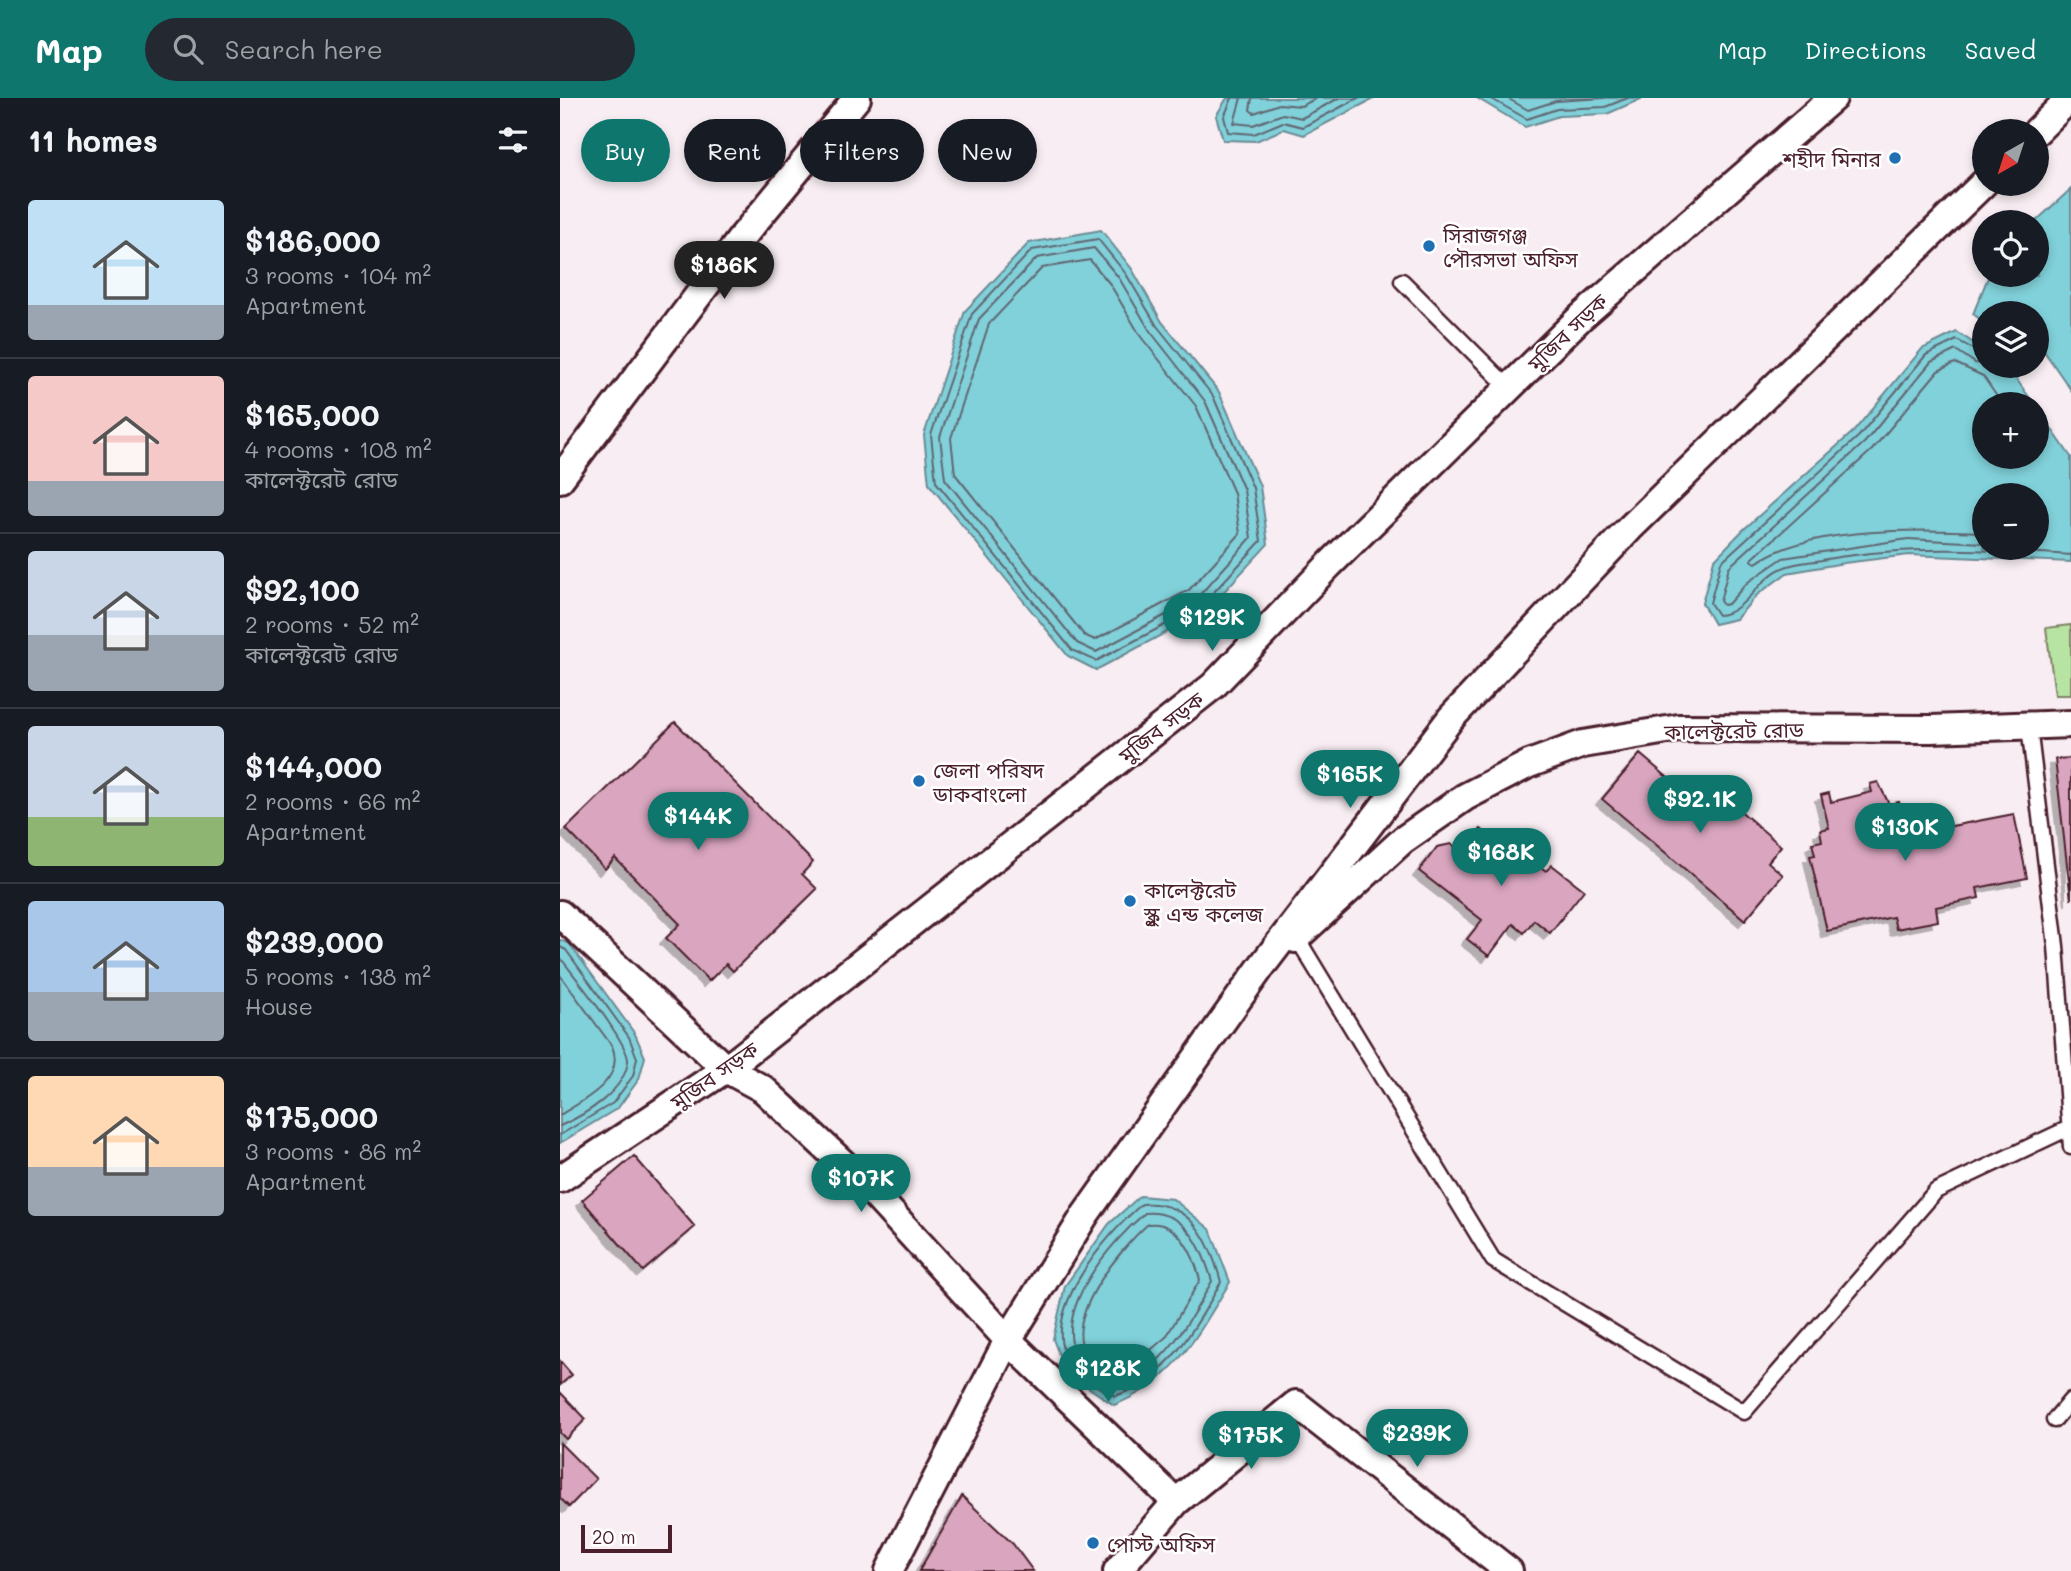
<!DOCTYPE html>
<meta charset="utf-8">
<style>
body{margin:0;font-family:Mali,"Noto Sans Bengali",sans-serif;background:#242831;color:#f1f3f6;height:100vh;display:flex;flex-direction:column;font-size:26px;white-space:nowrap}
*{box-sizing:border-box;margin:0}
p{font-size:23px;color:#9ea1a6}
.icon{flex:none;width:38px;height:38px;fill:none;stroke:currentColor;stroke-width:2;stroke-linecap:round;stroke-linejoin:round}
.map{position:relative;flex:1;overflow:hidden}
.panel{display:flex;flex-direction:column;background:#171b24;width:560px}
.panel>*{flex:none}
.banner{position:absolute;left:21px;top:21px;width:665px;height:63px;display:flex;gap:14px}
.needle{width:46px;rotate:219deg}
.buttons{position:absolute;left:1412px;top:21px;display:grid;gap:14px}
.buttons a{display:grid;place-items:center;width:77px;height:77px;border-radius:50%;background:#171b24;box-shadow:0 4px 10px #0003;font-size:35px}
.scale{position:absolute;left:21px;bottom:18px;width:91px;box-sizing:border-box;padding-left:7px;border:4px solid #4a1f2b;border-top:0;font-size:19px;line-height:24px;white-space:nowrap;color:#4a1f2b;-webkit-text-stroke:5px #fff;paint-order:stroke}
.price{position:absolute;translate:-50% -60px;padding:0 16px;border-radius:24px;background:#0f766e;color:#fff;font-size:23px;line-height:46px;filter:drop-shadow(0 2px 4px #0008)}
.price::after{content:'';position:absolute;left:50%;top:42px;width:21px;height:16px;margin-left:-10px;background:inherit;clip-path:polygon(0 0,100% 0,50% 100%)}
.price.active{background:#222;color:#fff}
ul{padding:0;list-style:none}
li{display:flex;align-items:center;gap:21px;height:175px;padding:0 28px}
li+li{border-top:2px solid #363941}
li span{display:grid;place-items:center;flex:none;width:196px;height:140px;border-radius:7px;color:#555}
li>.icon{margin-inline-start:auto}
span .icon{width:84px;height:84px;fill:#fffc;stroke-width:1}
li b{font-size:30px}
h2{display:flex;justify-content:space-between;align-items:center;height:84px;padding:0 28px;font-size:30px}
.tag{padding:0 24px;border-radius:32px;background:#171b24;box-shadow:0 4px 10px #0003;font-size:24px;line-height:63px}
.tag.active{background:#0f766e;color:#fff}
header{display:flex;align-items:center;gap:42px;box-sizing:border-box;height:98px;padding:0 35px;background:#0f766e;color:#fff}
header strong{font-size:33px}
nav{display:flex;gap:38px;margin-inline-start:auto;font-size:24px}
.search{width:490px;height:63px;background:#242831;display:flex;align-items:center;gap:18px;box-sizing:border-box;padding:0 24px;border-radius:38px;color:#9ea1a6;font-size:26px}
main{display:flex;flex:1;min-height:0}
.map>svg:first-child{display:block}
.green{fill:#b7e4a3;stroke:#808267;stroke-width:2}
.water{fill:#81d1da;stroke:#6b8a94;stroke-width:2;fill-rule:evenodd}
.lines{fill:none;stroke-linecap:round;stroke-linejoin:round}
.shore{stroke:#606671;stroke-width:2}
.building{fill:#d9a5bf;stroke:#4a1f2b;stroke-width:2;filter:url(#shadow)}
.service-casing{stroke:#4a1f2b;stroke-width:19}
.minor-casing{stroke:#4a1f2b;stroke-width:32}
.service{stroke:#fff;stroke-width:14}
.minor{stroke:#fff;stroke-width:26}
.poi-dot{fill:#1f6fb2;stroke:#fff;stroke-width:2.5}
.labels{text-anchor:middle;dominant-baseline:central;stroke-width:5;stroke-linejoin:round;paint-order:stroke}
.poi-label{font-size:21px;fill:#4a1f2b;stroke:#fff;text-anchor:start}
.street-label{font-size:21px;fill:#4a1f2b;stroke:#fff}
</style>
<header>
<strong>Map</strong>
<div class="search"><svg class="icon" aria-label="search" viewBox="0 0 24 24"><circle cx="10" cy="10" r="6"/><path d="M15 15l6 6"/></svg>Search here</div>
<nav><a>Map</a><a>Directions</a><a>Saved</a></nav>
</header>
<main>
<section class="panel">
<h2>11 homes<svg class="icon" aria-label="filters" viewBox="0 0 24 24"><path d="M4 7h16M4 17h16"/><circle cx="9" cy="7" r="2"/><circle cx="15" cy="17" r="2"/></svg></h2>
<ul>
<li><span style="background:linear-gradient(#bfe0f5 75%,#9aa5b1 0)"><svg class="icon" aria-label="home" viewBox="0 0 24 24"><path d="M3 11l9-7 9 7M6 9v11h12V9"/></svg></span><div><b>$186,000</b><p>3 rooms · 104 m²</p><p>Apartment</p></div></li>
<li><span style="background:linear-gradient(#f6c9c9 75%,#9aa5b1 0)"><svg class="icon" aria-label="home" viewBox="0 0 24 24"><path d="M3 11l9-7 9 7M6 9v11h12V9"/></svg></span><div><b>$165,000</b><p>4 rooms · 108 m²</p><p>কালেক্টরেট রোড</p></div></li>
<li><span style="background:linear-gradient(#c9d6e8 60%,#9aa5b1 0)"><svg class="icon" aria-label="home" viewBox="0 0 24 24"><path d="M3 11l9-7 9 7M6 9v11h12V9"/></svg></span><div><b>$92,100</b><p>2 rooms · 52 m²</p><p>কালেক্টরেট রোড</p></div></li>
<li><span style="background:linear-gradient(#c9d6e8 65%,#8fb573 0)"><svg class="icon" aria-label="home" viewBox="0 0 24 24"><path d="M3 11l9-7 9 7M6 9v11h12V9"/></svg></span><div><b>$144,000</b><p>2 rooms · 66 m²</p><p>Apartment</p></div></li>
<li><span style="background:linear-gradient(#a9c7e8 65%,#9aa5b1 0)"><svg class="icon" aria-label="home" viewBox="0 0 24 24"><path d="M3 11l9-7 9 7M6 9v11h12V9"/></svg></span><div><b>$239,000</b><p>5 rooms · 138 m²</p><p>House</p></div></li>
<li><span style="background:linear-gradient(#ffd9b3 65%,#9aa5b1 0)"><svg class="icon" aria-label="home" viewBox="0 0 24 24"><path d="M3 11l9-7 9 7M6 9v11h12V9"/></svg></span><div><b>$175,000</b><p>3 rooms · 86 m²</p><p>Apartment</p></div></li>
</ul>
</section>
<div class="map">
<svg width="1511" height="1473" viewBox="0 0 1511 1473">
<defs>
<filter id="shadow"><feDropShadow dx="-6" dy="6" stdDeviation="0" flood-color="#0004"/></filter>
</defs>
<rect width="100%" height="100%" fill="#f7edf2"/>
<filter id="ink" filterUnits="userSpaceOnUse"><feTurbulence type="fractalNoise" baseFrequency=".0143" numOctaves="2"/><feDisplacementMap in="SourceGraphic" scale="14" xChannelSelector="R" yChannelSelector="G"/><feConvolveMatrix kernelMatrix="1 2 1 2 8 2 1 2 1" color-interpolation-filters="sRGB"/></filter>
<g filter="url(#ink)">
<path class="green" d="M1511 527V597H1495L1486 530Z"/>
<path class="water" d="M667 0H815L744 37 724 31 696 43 663 42 656 18Z
M917 0H1083L1047 16 999 18 965 29Z
M1511 91V292L1477 243V215H1424V224L1413 216 1429 177H1477L1475 124Z
M541 132 572 171 602 224 659 294 700 388 708 446 646 513 536 572 508 558 369 386 364 337 405 213 469 145Z
M1397 234 1424 252V268H1447L1474 306H1424V359H1477V310L1511 359V464L1349 457 1284 465 1227 475 1197 497 1176 521 1154 526 1142 505 1154 462 1183 432 1294 333 1362 251ZM1477 397V450H1424V397Z
M0 842 9 845 75 936 85 959 79 981 58 1010 0 1045Z
M580 1098 613 1101 650 1131 670 1184C637 1238 615 1283 554 1307L505 1273 493 1241 505 1188 549 1126Z"/>
<g class="lines">
<path class="shore" d="M672 0 664 19 668 34 694 36 723 24 743 29 798 0
M681 0 674 25 693 27 723 16 742 20 779 0
M692 0 690 12 694 15 719 6 741 8 757 0
M930 0 967 21 997 11 1045 9 1068 0
M947 0 968 12 996 3 1044 0
M538 141 566 176 597 228 653 298 693 390 701 443 641 508 536 563 512 552 376 384 371 337 412 216 472 152Z
M534 150 559 180 590 233 645 303 684 392 691 440 636 501 536 554 517 545 385 381 380 339 419 221 477 160Z
M530 162 550 186 581 239 636 308 674 395 680 436 629 492 535 542 524 537 395 376 391 340 429 226 482 170Z
M1424 257 1397 242 1366 257 1299 338 1161 464 1150 505 1158 517C1185 516 1199 478 1225 469 1238 464 1254 464 1267 461 1349 447 1428 452 1511 457
M1424 266 1415 265 1396 252 1371 264 1305 344 1169 469 1160 503 1163 507 1168 506 1188 484 1223 460 1348 441 1424 445
M1424 434C1362 431 1248 428 1196 465L1191 462 1312 352 1378 273 1395 265 1423 278 1442 306
M0 849 6 852 69 939 77 960 73 978 53 1005 0 1037
M0 859C13 877 69 945 68 963 65 993 25 1017 0 1028
M0 877 52 948C66 982 24 1002 0 1017
M582 1106C631 1102 650 1143 661 1184 637 1228 607 1282 555 1298 542 1291 519 1279 510 1267 476 1217 546 1137 582 1106Z
M585 1115C626 1112 642 1149 652 1183 631 1222 602 1274 556 1288 545 1282 523 1271 517 1259 492 1212 551 1144 585 1115Z
M588 1126C619 1122 634 1157 640 1182L606 1239 565 1274 557 1276C548 1271 532 1263 526 1255 502 1220 563 1148 588 1126Z"/>
</g>
<path class="building" d="M115 624 253 764 242 776 257 791 173 873 166 866 149 883 106 840 120 826 55 760 45 771 6 731Z
M1080 656 1133 701 1147 684 1221 748 1208 764 1223 777 1185 822 1042 701Z
M1511 660V802L1495 661Z
M1318 684 1329 706 1339 704 1350 736 1454 716 1467 780 1417 790 1419 800 1376 809 1378 823 1336 831 1333 819 1267 833 1250 758 1255 757 1252 745 1262 743 1260 732 1269 730 1261 697 1269 695 1271 704 1312 694 1310 686Z
M921 731 964 765 972 754 981 761 977 766 986 773 992 767 1024 792 990 835 974 822 964 835 953 826 929 858 907 841 922 822 859 773 877 749 891 746 902 754Z
M74 1058 135 1129 83 1173 22 1102Z
M0 1263 12 1277 0 1287Z
M0 1294 26 1321 6 1341 0 1335Z
M0 1345 36 1381 9 1409 0 1400Z
M402 1398 453 1446 473 1473H359Z"/>
<g class="lines">
<defs>
<path id="service" d="M842 183 949 290
M1469 629 1496 848 1511 1049
M737 840 933 1162 1184 1314 1376 1093 1509 1030
M1494 1322 1511 1302"/>
<path id="minor" d="M1477 33 1510 0
M0 381 183 138 297 0
M0 816 166 971 203 991 302 1083 448 1242 616 1404
M735 841 843 742 905 699 969 666 1023 646 1119 630 1371 631 1511 626
M0 1081 166 971 653 588 770 466 1020 220 1273 0
M329 1473 448 1242 525 1117 701 869 891 620 1070 430 1424 85
M557 1473 616 1404 736 1306 949 1473"/>
</defs>
<use href="#service" class="service-casing"/>
<use href="#minor" class="minor-casing"/>
<use href="#service" class="service"/>
<use href="#minor" class="minor"/>
</g>
</g>
<g class="poi-dot">
<circle cx="1335" cy="60" r="7"/>
<circle cx="869" cy="148" r="7"/>
<circle cx="359" cy="683" r="7"/>
<circle cx="570" cy="803" r="7"/>
<circle cx="533" cy="1445" r="7"/>
</g>
<g class="labels">
<g class="poi-label">
<text x="1321" y="60" text-anchor="end">শহীদ মিনার</text>
<text x="883" y="136">সিরাজগঞ্জ<tspan x="883" dy="24">পৌরসভা অফিস</tspan></text>
<text x="373" y="671">জেলা পরিষদ<tspan x="373" dy="24">ডাকবাংলো</tspan></text>
<text x="584" y="791">কালেক্টরেট<tspan x="584" dy="24">স্কুল এন্ড কলেজ</tspan></text>
<text x="547" y="1445">পোস্ট অফিস</text>
</g>
<g class="street-label">
<text transform="translate(1007 234) rotate(-44)">মুজিব সড়ক</text>
<text transform="translate(601 629) rotate(-38)">মুজিব সড়ক</text>
<text transform="translate(1174 632) rotate(-1)">কালেক্টরেট রোড</text>
<text transform="translate(154 977) rotate(-35)">মুজিব সড়ক</text>
</g>
</g>
</svg>
<div class="buttons">
<a><svg class="needle" viewBox="-14 -14 28 28"><path d="M0-13l5 13h-10z" fill="#e53935"/><path d="M0 13l5-13h-10z" fill="#9ea1a6"/></svg></a>
<a><svg class="icon" aria-label="locate" viewBox="0 0 24 24"><circle cx="12" cy="12" r="6"/><path d="M12 2v4M12 18v4M2 12h4M18 12h4"/></svg></a>
<a><svg class="icon" aria-label="layers" viewBox="0 0 24 24"><path d="M12 4l9 5-9 5-9-5zM3 14l9 5 9-5"/></svg></a>
<a>+</a>
<a>−</a>
</div>
<div class="scale">20 m</div>
<b class="price active" style="left:164px;top:203px">$186K</b>
<b class="price" style="left:652px;top:555px">$129K</b>
<b class="price" style="left:790px;top:712px">$165K</b>
<b class="price" style="left:1140px;top:737px">$92.1K</b>
<b class="price" style="left:138px;top:754px">$144K</b>
<b class="price" style="left:1345px;top:765px">$130K</b>
<b class="price" style="left:941px;top:790px">$168K</b>
<b class="price" style="left:301px;top:1116px">$107K</b>
<b class="price" style="left:548px;top:1306px">$128K</b>
<b class="price" style="left:857px;top:1371px">$239K</b>
<b class="price" style="left:691px;top:1373px">$175K</b>
<div class="banner">
<a class="tag active">Buy</a>
<a class="tag">Rent</a>
<a class="tag">Filters</a>
<a class="tag">New</a>
</div>
</div>
</main>
